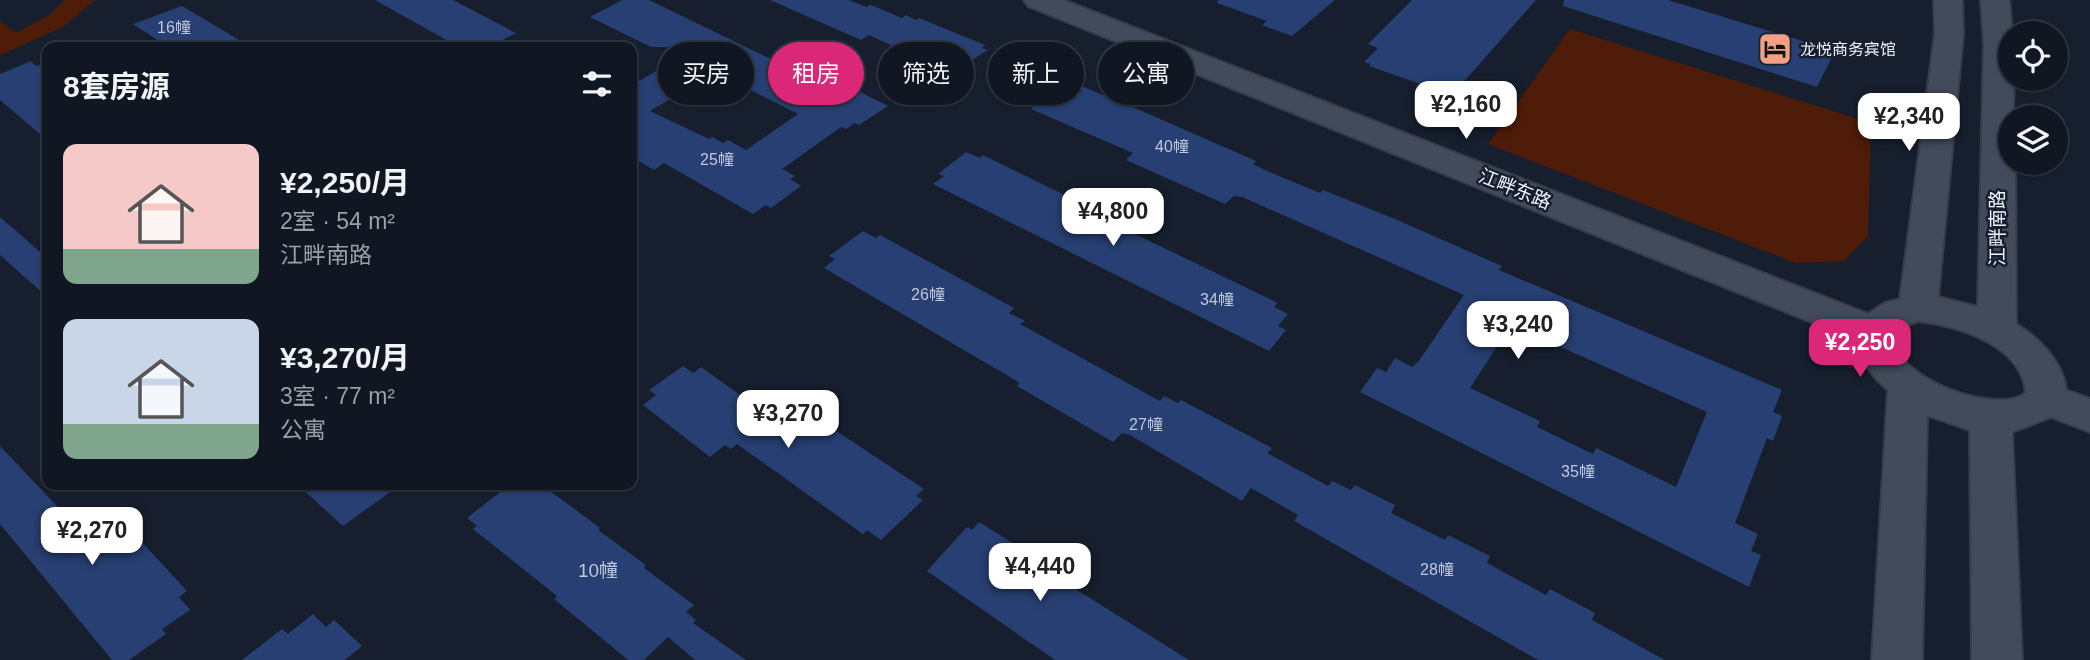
<!DOCTYPE html>
<html lang="zh">
<meta charset="utf-8">
<style>
body{margin:0;font-family:Helvetica,"Noto Sans SC",sans-serif;background:#1a202a;color:#f1f3f6;height:100vh;display:flex;flex-direction:column;font-size:26px;white-space:nowrap}
*{box-sizing:border-box;margin:0}
p{font-size:23px;color:#9c9fa5}
.icon{flex:none;width:38px;height:38px;fill:none;stroke:currentColor;stroke-width:2;stroke-linecap:round;stroke-linejoin:round}
.map{position:relative;flex:1;overflow:hidden}
.sheet{position:absolute;left:42px;top:42px;width:595px;height:448px;display:flex;flex-direction:column;background:#111722;border-radius:14px;box-shadow:0 2px 5px #0004,0 0 0 2px #303640}
.sheet>*{flex:none}
.guide{position:absolute;left:658px;top:42px;width:665px;height:63px;display:flex;gap:14px}
.tools{position:absolute;left:1998px;top:21px;display:grid;gap:14px}
.tools a{display:grid;place-items:center;width:70px;height:70px;border-radius:50%;background:#111722;box-shadow:0 2px 5px #0004,0 0 0 2px #303640;font-size:35px}
.price{position:absolute;translate:-50% -60px;padding:0 16px;border-radius:14px;background:#fff;color:#222;font-size:23px;line-height:46px;filter:drop-shadow(0 2px 4px #0008)}
.price::after{content:'';position:absolute;left:50%;top:42px;width:21px;height:16px;margin-left:-10px;background:inherit;clip-path:polygon(0 0,100% 0,50% 100%)}
.price.active{background:#db2777;color:#fff}
ul{padding:0;list-style:none}
li{display:flex;align-items:center;gap:21px;height:175px;padding:0 21px}
li span{display:grid;place-items:center;flex:none;width:196px;height:140px;border-radius:14px;color:#555}
li>.icon{margin-inline-start:auto}
span .icon{width:84px;height:84px;fill:#fffc;stroke-width:1}
li b{font-size:30px}
h2{display:flex;justify-content:space-between;align-items:center;height:84px;padding:0 21px;font-size:30px}
.pill{padding:0 24px;border-radius:32px;background:#111722;box-shadow:0 2px 5px #0004,0 0 0 2px #303640;font-size:24px;line-height:63px}
.pill.active{background:#db2777;color:#fff}
.map>svg:first-child{display:block}
.green{fill:#501c0a}
.building{fill:#273f72;fill-rule:evenodd}
.lines{fill:none;stroke-linecap:round;stroke-linejoin:round}
.minor-casing{stroke:#383c49;stroke-width:4}
.minor{fill:#424b5c;fill-rule:evenodd}
.labels{text-anchor:middle;dominant-baseline:central;stroke-width:5;stroke-linejoin:round;paint-order:stroke}
.number-label{font-size:16px;fill:#bec7da}
.far-poi-label{font-size:16px;fill:#f0f4fd;stroke:#171f2e;text-anchor:start}
.street-label{font-size:19px;fill:#f0f4fd;stroke:#171f2e}
.near-number-label{font-size:19px;fill:#bec7da}
</style>
<div class="map">
<svg width="2090" height="660" viewBox="0 0 2090 660">
<rect width="100%" height="100%" fill="#171f2e"/>
<path class="green" d="M65 0H95L63 27 0 55V21L16 33 49 15Z
M1570 29 1871 123 1868 236 1844 261 1796 263 1488 144Z"/>
<path class="building" d="M375 0H453L516 33 489 47H459Z
M622 0H649L806 76 816 70 888 106 859 125 855 123 846 129 841 127 782 169 795 176 790 179 801 186 771 208 766 205 753 214 664 163 654 170 632 157V85L698 47H651L590 17ZM714 73 731 80 798 114 746 150 728 140 723 143 712 137 709 139 650 111Z
M770 0H849L866 7 871 5 902 18 906 15 916 20 919 18 985 45 982 48 988 50 951 73 869 35 861 40Z
M1218 0H1335L1292 36 1262 25 1267 21 1217 3Z
M1412 0H1536L1452 95 1369 66 1371 64 1364 62 1378 48 1368 44Z
M1564 0H1668L1835 51 1817 87 1563 6Z
M182 6 251 47H168L133 24Z
M31 61 36 66 47 62V140L0 100V74Z
M1064 83 1070 86 1074 83 1151 115 1256 161 1253 164 1267 171 1320 193 1323 190 1395 219 1502 266 1499 270 1782 390 1773 412 1782 416 1773 441 1767 438 1735 523 1758 534 1751 551 1761 555 1749 587 1360 392 1377 368 1386 372 1395 358 1412 367 1418 362 1464 295 1242 197 1234 196 1225 204 1126 160 1133 153 1031 109ZM1511 325 1707 412 1676 487 1596 448 1593 454 1537 427 1540 421 1470 388Z
M966 152 980 158 983 155 1046 186 1113 218 1110 222 1278 303 1274 307 1288 314 1278 326 1286 330 1269 351 933 184 944 176 938 174Z
M0 217 47 258V297L0 255Z
M863 231 876 238 880 235 1014 308 1009 313 1025 321 1020 324 1160 401 1164 396 1178 403 1181 400 1272 448 1267 453 1328 486 1332 481 1351 490 1355 485 1395 505 1391 513 1445 540 1448 535 1490 556 1487 563 1546 595 1550 589 1595 613 1592 620 1665 660H1538L1294 521 1298 515 1251 488 1242 501 1130 435 1122 433 1113 442 1017 386 1020 383 824 268 835 259 829 256Z
M683 366 693 373 701 367 774 419 794 403 924 489 916 496 923 500 881 540 867 530 863 534 737 444 731 449 725 445 710 457 643 405 656 395 649 390Z
M0 446 76 526 100 511 110 521 122 513 142 537 139 539 187 591 179 597 190 610 162 629 166 634 129 660H112L0 524Z
M298 485H400L343 526Z
M509 485H542L600 528 598 530 646 565 644 568 694 605 686 612 696 620 693 623 746 660H695L668 637 644 660H628L554 599 557 596 473 529 477 526 467 518Z
M979 522 1014 544 1012 547 1069 585 1189 660H1055L927 571 967 527 972 530Z
M313 614 326 627 334 620 362 646 345 660H242L282 629 288 634Z"/>
<g class="lines">
<defs>
<path id="minor" d="M1024 0H1063L1868 314 1885 303 1900 299 1935 34 1934 0H1962L1963 34 1938 297 1978 307 1984 45 1981 0H2009L2012 33 2011 79H2014L2011 163H2015L2016 324C2039 338 2063 362 2066 390L2090 399V432L2051 417 2012 432 2022 660H1972L1970 430 1927 415 1922 660H1872L1888 390C1873 377 1860 360 1856 340L1028 6ZM1918 321C1958 326 2022 344 2026 393 1990 419 1873 367 1899 329Z"/>
</defs>
<use href="#minor" class="minor-casing"/>
<use href="#minor" class="minor"/>
</g>
<defs>
<symbol id="hotel-square" viewBox="-11 -11 22 22"><rect x="-9" y="-9" width="18" height="18" rx="4" fill="#f39f84" stroke="#171f2e"/><path d="M-6-4.5h1.5V1H6V5H4.5V3h-9V5H-6ZM-4 0a1.8 1.8 0 1 1 3.6 0ZM.5 0V-2.5h3Q6-2.5 6 0Z" fill="#111"/></symbol>
</defs>
<g fill-rule="evenodd">
<use href="#hotel-square" x="1756" y="30" width="38" height="38"/>
</g>
<g class="labels">
<g class="number-label">
<text x="174" y="27">16幢</text>
<text x="1172" y="146">40幢</text>
<text x="717" y="159">25幢</text>
<text x="928" y="294">26幢</text>
<text x="1217" y="299">34幢</text>
<text x="1146" y="424">27幢</text>
<text x="1578" y="471">35幢</text>
<text x="1437" y="569">28幢</text>
</g>
<g class="far-poi-label">
<text x="1800" y="49">龙悦商务宾馆</text>
</g>
<g class="street-label">
<text transform="translate(1515 189) rotate(22)">江畔东路</text>
<text transform="translate(1997 228) rotate(-90)">江畔南路</text>
</g>
<g class="near-number-label">
<text x="598" y="570">10幢</text>
</g>
</g>
</svg>
<div class="tools">
<a><svg class="icon" aria-label="locate" viewBox="0 0 24 24"><circle cx="12" cy="12" r="6"/><path d="M12 2v4M12 18v4M2 12h4M18 12h4"/></svg></a>
<a><svg class="icon" aria-label="layers" viewBox="0 0 24 24"><path d="M12 4l9 5-9 5-9-5zM3 14l9 5 9-5"/></svg></a>
</div>
<b class="price" style="left:1466px;top:141px">¥2,160</b>
<b class="price" style="left:1909px;top:153px">¥2,340</b>
<b class="price" style="left:1113px;top:248px">¥4,800</b>
<b class="price" style="left:1518px;top:361px">¥3,240</b>
<b class="price active" style="left:1860px;top:379px">¥2,250</b>
<b class="price" style="left:788px;top:450px">¥3,270</b>
<b class="price" style="left:92px;top:567px">¥2,270</b>
<b class="price" style="left:1040px;top:603px">¥4,440</b>
<div class="guide">
<a class="pill">买房</a>
<a class="pill active">租房</a>
<a class="pill">筛选</a>
<a class="pill">新上</a>
<a class="pill">公寓</a>
</div>
<section class="sheet">
<h2>8套房源<svg class="icon" aria-label="filters" viewBox="0 0 24 24"><path d="M4 7h16M4 17h16"/><circle cx="9" cy="7" r="2"/><circle cx="15" cy="17" r="2"/></svg></h2>
<ul>
<li><span style="background:linear-gradient(#f6c9c9 75%,#7fa58c 0)"><svg class="icon" aria-label="home" viewBox="0 0 24 24"><path d="M3 11l9-7 9 7M6 9v11h12V9"/></svg></span><div><b>¥2,250/月</b><p>2室 · 54 m²</p><p>江畔南路</p></div></li>
<li><span style="background:linear-gradient(#c9d6e8 75%,#7fa58c 0)"><svg class="icon" aria-label="home" viewBox="0 0 24 24"><path d="M3 11l9-7 9 7M6 9v11h12V9"/></svg></span><div><b>¥3,270/月</b><p>3室 · 77 m²</p><p>公寓</p></div></li>
</ul>
</section>
</div>
